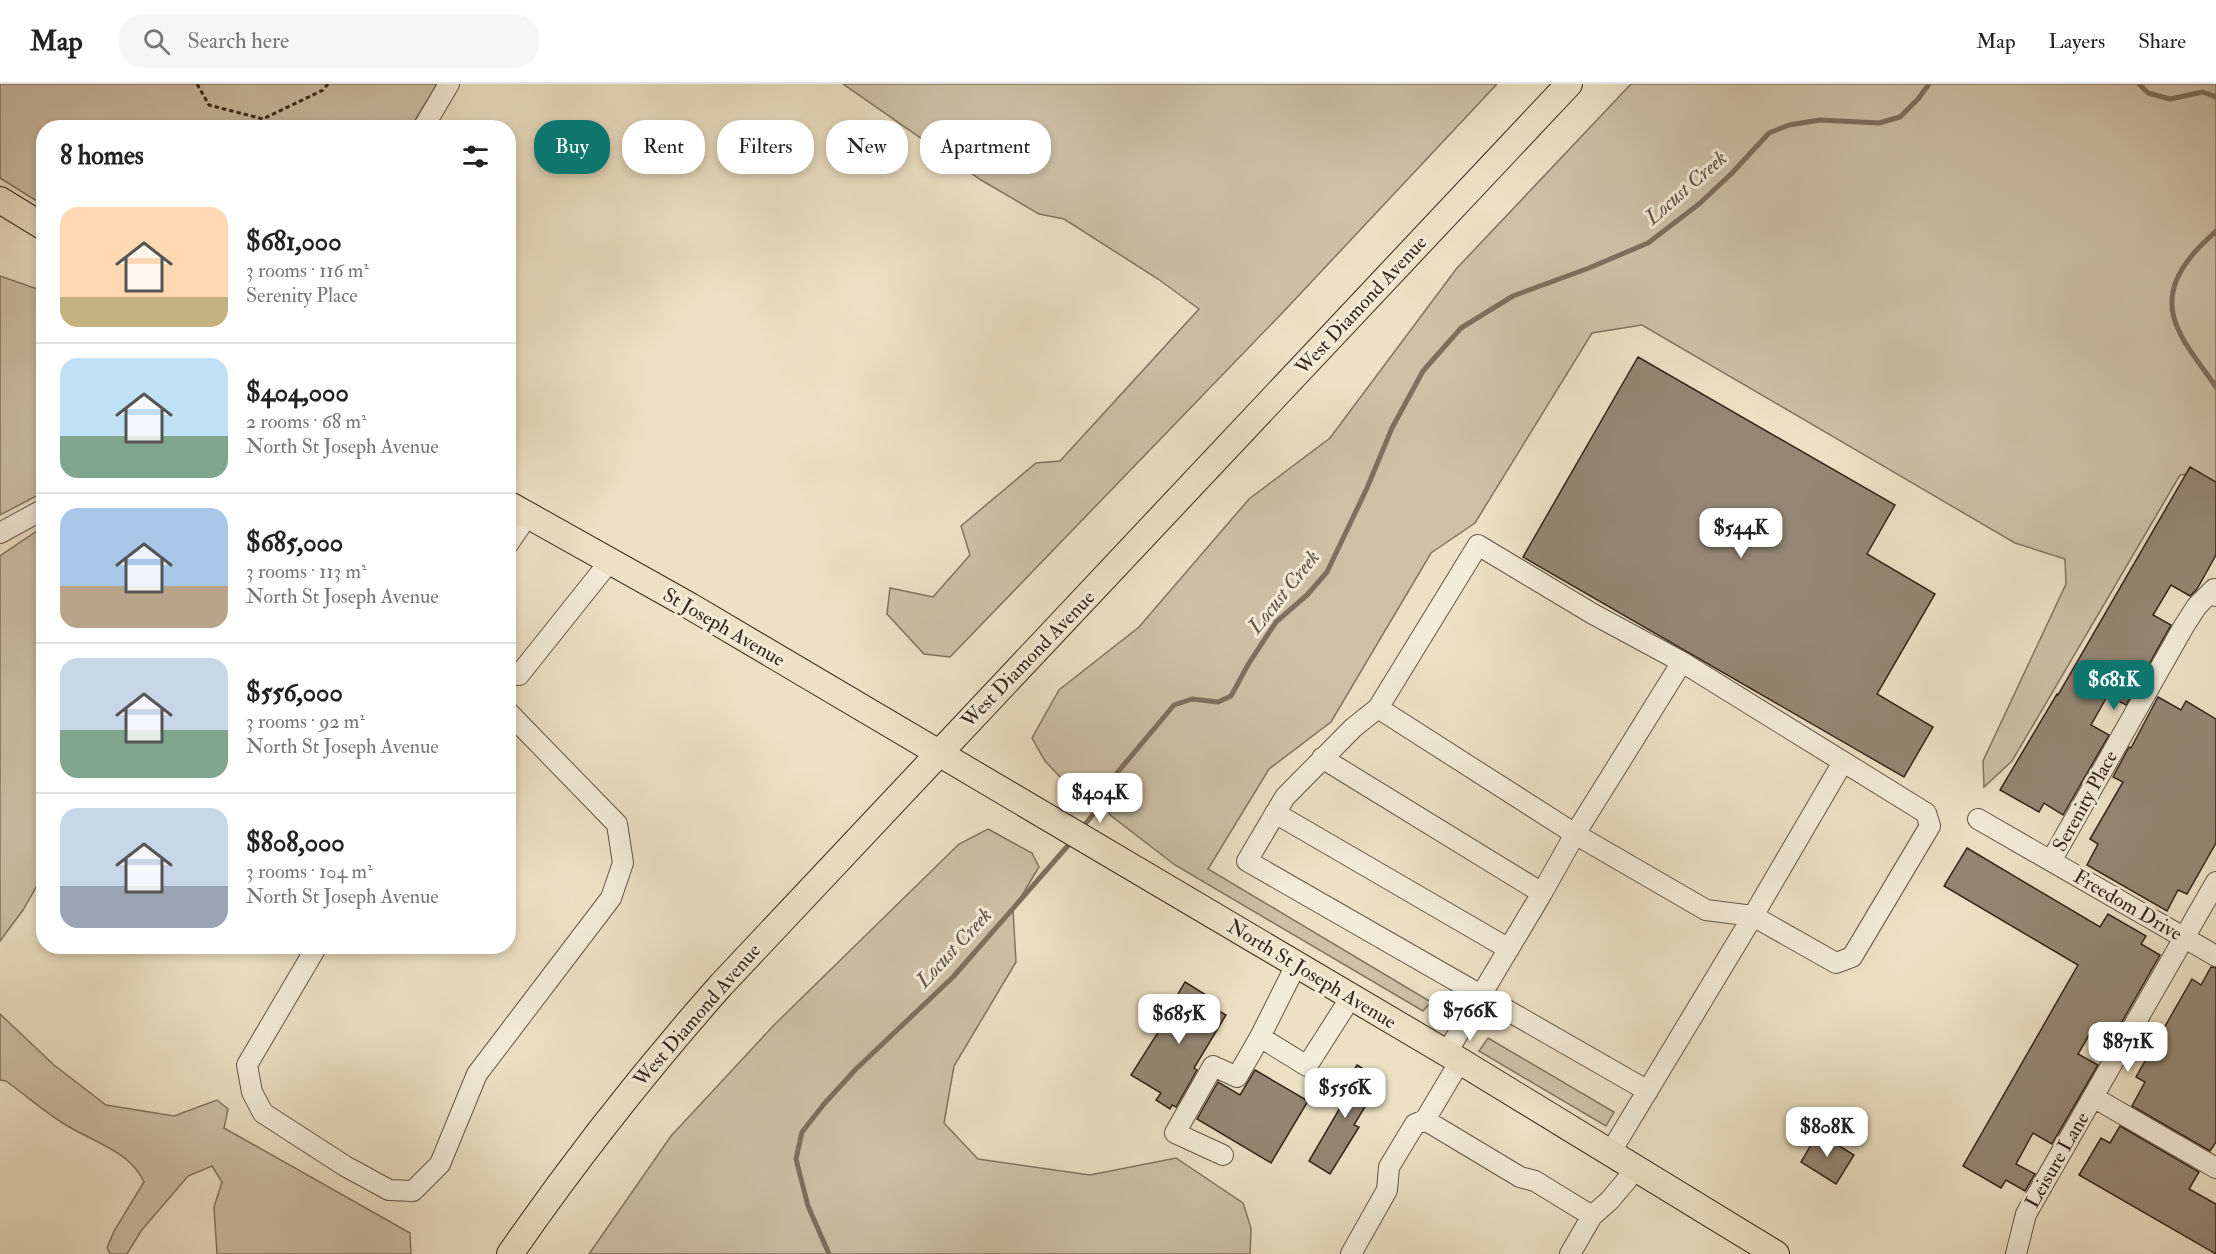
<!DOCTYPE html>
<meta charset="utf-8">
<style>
body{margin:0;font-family:"IM FELL Double Pica",serif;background:#f6f6f6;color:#222;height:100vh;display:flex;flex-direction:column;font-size:22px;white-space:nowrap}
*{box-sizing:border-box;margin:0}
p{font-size:20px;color:#767676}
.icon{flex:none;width:33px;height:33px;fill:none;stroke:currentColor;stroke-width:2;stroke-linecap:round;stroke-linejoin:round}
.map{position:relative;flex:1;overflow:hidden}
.drawer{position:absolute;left:36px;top:36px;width:480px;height:834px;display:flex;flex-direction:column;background:#fff;border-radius:24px;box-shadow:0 3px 9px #0003}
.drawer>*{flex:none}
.banner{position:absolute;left:534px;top:36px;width:570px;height:54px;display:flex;gap:12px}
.price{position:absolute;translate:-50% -51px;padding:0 14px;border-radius:12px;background:#fff;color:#222;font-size:20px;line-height:39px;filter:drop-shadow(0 2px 3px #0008)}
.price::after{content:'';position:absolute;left:50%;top:36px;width:18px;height:14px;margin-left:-9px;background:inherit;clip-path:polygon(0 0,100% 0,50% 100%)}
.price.selected{background:#0f766e;color:#fff}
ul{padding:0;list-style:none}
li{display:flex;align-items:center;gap:18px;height:150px;padding:0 24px}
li+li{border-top:2px solid #e0e0e0}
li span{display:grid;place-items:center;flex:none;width:168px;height:120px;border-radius:18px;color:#555}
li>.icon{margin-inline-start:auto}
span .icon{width:72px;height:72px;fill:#fffc;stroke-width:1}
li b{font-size:26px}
h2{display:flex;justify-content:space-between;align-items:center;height:72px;padding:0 24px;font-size:26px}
.chip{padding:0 21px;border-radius:24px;background:#fff;box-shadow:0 3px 9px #0003;font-size:21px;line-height:54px}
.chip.selected{background:#0f766e;color:#fff}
header{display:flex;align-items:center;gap:36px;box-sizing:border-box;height:84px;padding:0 30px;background:#fff;border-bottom:2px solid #e0e0e0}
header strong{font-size:28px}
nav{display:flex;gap:33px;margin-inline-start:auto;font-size:21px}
.search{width:420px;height:54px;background:#f6f6f6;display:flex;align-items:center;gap:15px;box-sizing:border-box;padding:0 21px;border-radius:24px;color:#767676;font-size:22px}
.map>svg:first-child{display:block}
.green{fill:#cec1a8;stroke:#827362;stroke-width:1.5}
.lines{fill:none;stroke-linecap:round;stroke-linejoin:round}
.stream{stroke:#7f6f60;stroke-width:5}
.building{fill:#958774;stroke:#36251d;stroke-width:1.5}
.minor-casing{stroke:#645447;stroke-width:22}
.major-casing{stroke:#36251d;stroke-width:28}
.path{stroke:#36251d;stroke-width:3;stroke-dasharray:4.5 3;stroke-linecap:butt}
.minor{stroke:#f3ecd9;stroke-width:20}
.major{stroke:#ede1c5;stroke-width:26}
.labels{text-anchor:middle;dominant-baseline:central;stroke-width:6;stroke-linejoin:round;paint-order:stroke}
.street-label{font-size:20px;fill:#36251d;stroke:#f3ecd9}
.water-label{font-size:21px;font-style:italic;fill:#605044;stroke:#f3ecd9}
</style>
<header>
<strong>Map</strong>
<div class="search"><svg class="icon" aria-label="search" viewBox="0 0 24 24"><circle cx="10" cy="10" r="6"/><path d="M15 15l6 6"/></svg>Search here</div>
<nav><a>Map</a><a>Layers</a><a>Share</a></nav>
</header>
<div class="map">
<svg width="2216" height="1170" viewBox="0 0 2216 1170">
<rect width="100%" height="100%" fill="#ede1c5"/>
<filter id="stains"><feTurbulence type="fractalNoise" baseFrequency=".00333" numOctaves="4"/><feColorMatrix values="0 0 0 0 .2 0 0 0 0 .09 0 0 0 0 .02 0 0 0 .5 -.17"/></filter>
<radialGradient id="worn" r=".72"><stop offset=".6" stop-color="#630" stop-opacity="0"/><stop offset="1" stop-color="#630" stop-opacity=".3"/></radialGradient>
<path class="green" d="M0 0H437L411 43 44 44 43 121 0 94Z
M843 0H1497L1286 225 950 573 924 570 887 530 890 504 933 513 970 471 961 442 1036 379 1060 377 1199 225 1158 195 1064 135 1039 130 981 96Z
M1631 0H2216V409L2193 390 2180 391 2012 677 1984 703 1983 677 2066 500 2065 475 2015 459 1642 241 1592 249 1475 439 1431 469 1331 638 1269 685 1208 785 1431 918 1423 927 1175 781 1110 731 1100 707 1063 696 1045 677 1032 654 1059 606 1139 543 1249 415 1330 354 1457 184Z
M0 192 43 207 44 408 0 431Z
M43 443V791L23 826 0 857V472Z
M988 745 1032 769 1039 783 1013 826 1016 878 954 982 944 1039 978 1075 1090 1091 1176 1074 1243 1119 1251 1144 1250 1170H589L671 1052 774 941 959 760Z
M0 930 54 981 106 1021 174 1032 217 1016 228 1025 224 1044 410 1149 411 1170H217L214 1123 222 1098 212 1082 188 1092 141 1147 127 1170H110L107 1164 114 1147 144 1098C131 1069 97 1059 71 1044 48 1031 28 1013 6 997L0 996Z
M1488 954 1614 1028 1606 1042 1479 967Z"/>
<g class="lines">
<path class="stream" d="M2139 0 2148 9 2170 15 2203 8 2216 13
M2216 147C2207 156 2197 164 2190 174 2149 225 2186 259 2216 303
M1081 745 1095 728 1117 689 1174 621 1192 615 1218 618 1231 612 1249 579 1276 538 1307 511 1327 488 1367 404 1392 344 1423 287 1461 244 1513 212 1589 184 1648 159 1699 120 1731 90 1769 49 1789 41 1820 36 1879 39 1900 33 1918 15 1929 0
M829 1170 808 1122 796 1075 802 1048 824 1020 856 985 953 893 1072 757"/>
</g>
<path class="building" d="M1638 273 1895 421 1867 470 1935 510 1877 610 1933 643 1904 693 1523 473Z
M2190 383 2216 398V471L2197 505 2190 512 2171 501 2153 531 2171 541 2126 621 2108 611 2091 641 2109 651 2063 731 2044 719 2039 728 2000 706 2057 610 2058 611Z
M2158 613 2181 626 2186 617 2216 635V759L2187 810 2178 806 2167 827 2087 781 2098 760 2090 755 2123 698 2113 693 2129 663 2131 664Z
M1967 764 2100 843 2108 830 2146 852 2141 860 2160 871 2115 950 2096 939 2078 970 2098 981 2052 1060 2033 1049 2016 1080 2035 1090 2025 1107 2006 1096 2001 1104 1963 1082 2078 881 1944 802Z
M2211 883 2216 884V1058L2210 1067 2132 1022 2145 998 2136 993 2192 895 2201 901Z
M1185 898 1214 916 1210 922 1226 931 1194 984 1197 986 1176 1023 1172 1021 1170 1025 1156 1016 1161 1009 1131 991 1164 939 1162 937Z
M1357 981 1381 996 1354 1041 1359 1043 1330 1090 1309 1077 1344 1017 1337 1013Z
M1255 986 1308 1017 1271 1079 1197 1035 1218 998 1240 1011Z
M2120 1042 2199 1088 2189 1105 2216 1120V1170L2079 1091 2101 1054 2110 1059Z
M1818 1049 1854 1071 1836 1100 1801 1078Z"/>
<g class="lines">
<defs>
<path id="minor" d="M423 44 449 0
M0 449 44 425
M508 460 528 431
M508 590 519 591 610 477
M1378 624 1353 644 1285 713 1247 777 1648 1007
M1322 674 1542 809
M1275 729 1509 865
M1978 735 2216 872
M2051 777 2184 542 2197 522 2214 505 2216 512
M317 862 247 981 252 1008 263 1029 345 1082 389 1106 413 1107 440 1080 477 990 611 814 623 779 617 740 508 628
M1296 881 1260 953 1307 982 1351 913
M1446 970 1542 809 1575 750 1682 578
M1460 977 1425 1036 1520 1093 1535 1097 1592 1132 1610 1116 1636 1085
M2093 1013 2216 1084
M1610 1069 1753 832 1706 826 1575 750 1378 624 1478 461 1593 530 1682 578 1926 729 1930 742 1852 873 1836 879 1753 832 1843 678
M1223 1071 1175 1049 1213 982 1237 993 1260 953
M1351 1170 1387 1106 1389 1083 1415 1040 1425 1036
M1570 1170 1592 1132
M2016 1170 2026 1130 2216 798"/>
<path id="major" d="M0 116 44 143
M508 420 690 522 1460 977 1776 1170
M510 1170C575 1076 645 987 721 901L1569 0"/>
</defs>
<use href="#minor" class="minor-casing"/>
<use href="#major" class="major-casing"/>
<path class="path" d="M197 0 209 21 263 35 323 6 328 0"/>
<use href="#minor" class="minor"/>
<use href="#major" class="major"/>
</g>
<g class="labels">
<g class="street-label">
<text transform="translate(1361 221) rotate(-47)">West Diamond Avenue</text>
<text transform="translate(724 543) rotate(30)">St Joseph Avenue</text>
<text transform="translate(1028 575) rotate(-46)">West Diamond Avenue</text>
<text transform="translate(2085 717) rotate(-61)">Serenity Place</text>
<text transform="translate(2128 821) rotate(30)">Freedom Drive</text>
<text transform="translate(1312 890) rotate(31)">North St Joseph Avenue</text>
<text transform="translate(697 931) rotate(-49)">West Diamond Avenue</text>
<text transform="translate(2057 1076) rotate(-60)">Leisure Lane</text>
</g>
<g class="water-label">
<text transform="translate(1686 104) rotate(-41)">Locust Creek</text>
<text transform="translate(1284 508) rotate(-51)">Locust Creek</text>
<text transform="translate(954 864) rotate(-47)">Locust Creek</text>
</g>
</g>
<rect width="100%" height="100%" filter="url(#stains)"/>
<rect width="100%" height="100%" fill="url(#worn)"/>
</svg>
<b class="price" style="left:1741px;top:475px">$544K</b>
<b class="price selected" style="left:2114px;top:627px">$681K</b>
<b class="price" style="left:1100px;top:740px">$404K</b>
<b class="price" style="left:1470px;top:958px">$766K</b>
<b class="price" style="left:1179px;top:961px">$685K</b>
<b class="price" style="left:2128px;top:989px">$871K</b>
<b class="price" style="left:1345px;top:1035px">$556K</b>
<b class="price" style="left:1827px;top:1074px">$808K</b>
<div class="banner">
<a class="chip selected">Buy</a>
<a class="chip">Rent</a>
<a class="chip">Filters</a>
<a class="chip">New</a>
<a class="chip">Apartment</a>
</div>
<section class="drawer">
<h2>8 homes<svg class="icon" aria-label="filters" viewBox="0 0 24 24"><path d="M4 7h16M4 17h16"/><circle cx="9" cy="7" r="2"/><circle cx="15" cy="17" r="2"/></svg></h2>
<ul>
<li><span style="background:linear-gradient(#ffd9b3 75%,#c2b280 0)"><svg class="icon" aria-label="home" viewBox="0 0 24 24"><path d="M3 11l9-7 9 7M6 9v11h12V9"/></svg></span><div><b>$681,000</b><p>3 rooms · 116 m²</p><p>Serenity Place</p></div></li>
<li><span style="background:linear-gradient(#bfe0f5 65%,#7fa58c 0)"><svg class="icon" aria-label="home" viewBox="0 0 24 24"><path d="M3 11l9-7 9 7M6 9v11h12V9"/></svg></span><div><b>$404,000</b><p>2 rooms · 68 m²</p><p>North St Joseph Avenue</p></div></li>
<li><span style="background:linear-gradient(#a9c7e8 65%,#b9a48a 0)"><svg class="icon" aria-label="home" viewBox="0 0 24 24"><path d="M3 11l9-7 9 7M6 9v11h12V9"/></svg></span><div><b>$685,000</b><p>3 rooms · 113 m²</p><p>North St Joseph Avenue</p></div></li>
<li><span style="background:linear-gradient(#c9d6e8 60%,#7fa58c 0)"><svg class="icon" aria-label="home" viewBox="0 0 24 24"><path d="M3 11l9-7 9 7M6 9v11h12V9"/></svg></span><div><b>$556,000</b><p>3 rooms · 92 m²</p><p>North St Joseph Avenue</p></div></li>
<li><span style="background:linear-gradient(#c9d6e8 65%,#9aa5b1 0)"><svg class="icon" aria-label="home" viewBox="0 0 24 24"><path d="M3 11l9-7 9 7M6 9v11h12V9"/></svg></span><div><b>$808,000</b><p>3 rooms · 104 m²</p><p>North St Joseph Avenue</p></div></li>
</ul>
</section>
</div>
